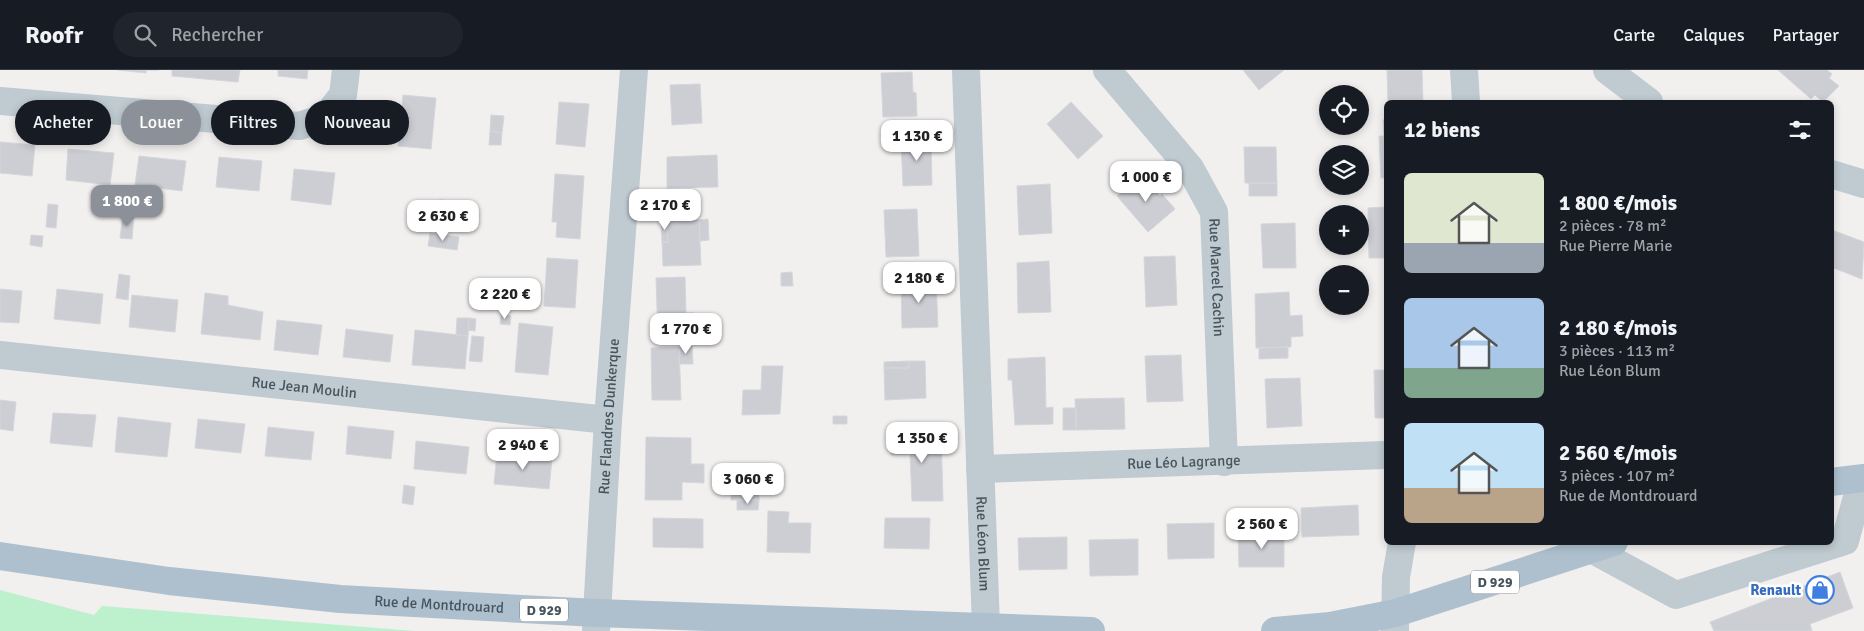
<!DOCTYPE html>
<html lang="fr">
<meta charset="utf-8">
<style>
body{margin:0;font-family:Signika,sans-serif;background:#20242c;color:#f1f3f6;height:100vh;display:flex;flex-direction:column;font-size:19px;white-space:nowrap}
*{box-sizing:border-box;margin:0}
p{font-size:16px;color:#9ea1a6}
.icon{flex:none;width:28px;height:28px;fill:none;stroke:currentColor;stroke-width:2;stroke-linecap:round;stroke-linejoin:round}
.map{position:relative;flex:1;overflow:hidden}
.side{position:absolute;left:1384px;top:30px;width:450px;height:445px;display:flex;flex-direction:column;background:#171b24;border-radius:8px;box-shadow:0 2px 8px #0003}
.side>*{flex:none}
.banner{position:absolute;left:15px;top:30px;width:475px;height:45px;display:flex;gap:10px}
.controls{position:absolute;left:1319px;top:15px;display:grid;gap:10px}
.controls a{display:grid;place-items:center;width:50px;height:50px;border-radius:50%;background:#171b24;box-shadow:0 2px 8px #0003;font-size:25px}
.price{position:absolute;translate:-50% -42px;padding:0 11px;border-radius:10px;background:#fff;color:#222;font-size:16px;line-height:32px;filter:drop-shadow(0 1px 2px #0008)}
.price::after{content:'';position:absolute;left:50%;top:30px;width:15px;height:11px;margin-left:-8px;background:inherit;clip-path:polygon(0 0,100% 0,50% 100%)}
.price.on{background:#8c9099;color:#fff}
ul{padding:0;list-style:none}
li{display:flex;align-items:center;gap:15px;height:125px;padding:0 20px}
li span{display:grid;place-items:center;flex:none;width:140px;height:100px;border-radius:8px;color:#555}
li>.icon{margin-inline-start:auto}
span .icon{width:60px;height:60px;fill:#fffc;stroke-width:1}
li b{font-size:21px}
h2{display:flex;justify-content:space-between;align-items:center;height:60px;padding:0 20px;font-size:21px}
.chip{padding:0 18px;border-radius:22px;background:#171b24;box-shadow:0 2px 8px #0003;font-size:18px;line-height:45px}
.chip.on{background:#8c9099;color:#fff}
header{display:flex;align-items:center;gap:30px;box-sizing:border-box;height:70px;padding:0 25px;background:#171b24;border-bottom:1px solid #363941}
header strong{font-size:24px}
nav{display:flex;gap:28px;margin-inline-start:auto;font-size:18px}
.search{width:350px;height:45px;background:#20242c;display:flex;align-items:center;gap:12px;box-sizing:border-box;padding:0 18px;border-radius:28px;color:#9ea1a6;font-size:19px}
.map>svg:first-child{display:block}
.green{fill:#bdf0cd}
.building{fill:#ccced4;stroke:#d3d6db}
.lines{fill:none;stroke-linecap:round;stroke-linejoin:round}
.minor{stroke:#bfcad1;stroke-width:28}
.major{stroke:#aec0ce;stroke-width:28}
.labels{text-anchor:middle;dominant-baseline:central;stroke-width:5;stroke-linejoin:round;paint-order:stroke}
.shield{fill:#fff;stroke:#7e878e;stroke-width:1}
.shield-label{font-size:14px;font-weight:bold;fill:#47545d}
.street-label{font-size:15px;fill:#47545d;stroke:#fff}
.shop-label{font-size:15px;font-weight:bold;fill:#366cbe;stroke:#fff;text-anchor:end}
</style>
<header>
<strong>Roofr</strong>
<div class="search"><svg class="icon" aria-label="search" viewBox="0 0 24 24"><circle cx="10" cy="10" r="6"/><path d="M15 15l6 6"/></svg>Rechercher</div>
<nav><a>Carte</a><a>Calques</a><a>Partager</a></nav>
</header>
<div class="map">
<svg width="1864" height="561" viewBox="0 0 1864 561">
<rect width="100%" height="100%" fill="#f2efef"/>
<path class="green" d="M0 520 94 545 102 536 415 561H0Z"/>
<path class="building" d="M118 0H159H146V3Z
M172 0H240L238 12 172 6Z
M278 0H308L307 9 278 6Z
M1243 0H1284L1259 20Z
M1387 0H1422L1423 32H1388Z
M1778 0H1827L1832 4 1829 8 1839 16 1823 32 1815 25 1811 29Z
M912 2 913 22 916 23 917 46 883 47 881 3Z
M700 14 702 53 672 55 670 15Z
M403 25 436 28 431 79 398 76Z
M559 32 589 34 585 77 556 74Z
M1071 32 1103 66 1078 89 1047 54Z
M491 45 504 46 502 63 490 61Z
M1386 49V108H1381L1379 66H1384L1383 50Z
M490 61 502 63 501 75H489Z
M931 69 932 115 903 116 901 70Z
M0 72 35 75 32 106 0 103Z
M1244 77H1276L1277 113H1245Z
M68 79 114 83 110 115 66 110Z
M717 85 718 117 667 118V87Z
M139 86 186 91 182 121 135 115Z
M219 87 262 91 259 121 216 117Z
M294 99 335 103 331 135 291 130Z
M555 104 584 106 580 169 556 167 557 152H552Z
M1142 105 1160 126 1162 124 1175 139 1148 162 1117 126Z
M1249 113H1277V126H1249Z
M1050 114 1052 163 1019 165 1017 116Z
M439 130 462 132 461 143 438 141Z
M48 134 58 135 56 158 46 157Z
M1386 137V188H1369L1368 138Z
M917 139 919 186 886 187 884 140Z
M123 145 134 146 132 169 120 168Z
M708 149 709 170 700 171 699 150Z
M667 150 668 172H662L661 151Z
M667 150H699L701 195 663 196 662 172H668Z
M1295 153 1296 198H1263L1261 154Z
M1832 160 1864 172 1862 209 1831 197Z
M430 163 459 167 457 180 428 176Z
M31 165 43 166 42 177 30 175Z
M1175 186 1177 235 1146 237 1144 187Z
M547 188 578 190 575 238 544 236Z
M1049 191 1051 242 1018 243 1017 193Z
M792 202 793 216H781V203Z
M119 204 130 206 128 230 116 228Z
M685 207 686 243H694L695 256H687V267L658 268 656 208Z
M936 209 938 257 902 258 901 210Z
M0 219 22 221 19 253 0 252Z
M57 219 103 224 100 254 54 249Z
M1289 222 1290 246 1302 245 1303 266 1291 267V277L1256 278 1255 224Z
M205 223 228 226V235L263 242 260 270 201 264Z
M132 225 178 230 175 262 129 257Z
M501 244 511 246 510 255 500 254Z
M457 248H469L468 266 456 265Z
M469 248 476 249 475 261 468 260Z
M277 250 322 255 318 285 274 280Z
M519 253 553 257 548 305 515 302Z
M346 259 393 265 390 292 343 287Z
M415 260 468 266 465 299 412 295Z
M472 266 484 267 482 292 469 291Z
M692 276 693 294H679V277Z
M679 277 681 330H652L651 278Z
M1288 277V288L1259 289V278Z
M1181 285 1183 331 1147 332 1145 286Z
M1045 287 1046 338 1053 337V354L1015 355 1012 310H1008V289Z
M909 291V298H884V292Z
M909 291H925L926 328 885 330 884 298H909Z
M762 296H783L780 344 742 345 743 320H761Z
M1374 300H1386V348H1375Z
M1300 308 1302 356 1267 358 1265 309Z
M1124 328 1125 359 1076 360 1075 329Z
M0 330 16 332 13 361 0 359Z
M1063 338H1076V360H1063Z
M53 343 96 345 92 377 50 373Z
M833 346H847V354H833Z
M118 347 171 353 167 387 115 382Z
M198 349 245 354 241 383 195 378Z
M348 356 394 361 391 389 346 384Z
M268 357 314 362 311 390 265 386Z
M941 363 943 431H912L910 384 891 385V365Z
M646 367 691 368V394H704V413L682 412V430H645Z
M416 371 469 377 466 404 414 399Z
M497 383 552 389 549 419 494 414Z
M731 405H759V430H731Z
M404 415 415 417 413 435 402 433Z
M737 430H759L758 440H737Z
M1358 435 1359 465 1302 467 1301 438Z
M768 441 789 442 788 453H811L810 483 767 482Z
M653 448 703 449V478L653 477Z
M885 448H930L929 479 884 478Z
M1214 453V488L1168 489 1167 454Z
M1284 460V497H1239L1238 464H1266V461Z
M1067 467V499L1019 500 1018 468Z
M1138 469V505L1090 506 1089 470Z
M1840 502 1853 538 1810 554 1812 561H1714L1710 552Z"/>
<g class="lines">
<g class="minor">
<path id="s1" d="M966 0 986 557"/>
<path id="s2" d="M1107 0 1190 98 1214 142 1224 392"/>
<path d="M1464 0 1466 32"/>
<path d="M1607 0 1649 32"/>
<path d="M0 31 299 56 325 48 343 25 346 0"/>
<path d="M1831 104 1864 114"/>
<path id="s3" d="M0 285 608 350"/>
<path id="s4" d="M980 399 1386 385"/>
<path d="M1593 480 1676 525 1845 471 1857 427"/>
<path id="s5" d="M596 561 608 350 634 0"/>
<path d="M1395 561 1396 507 1402 472"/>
</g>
<g class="major">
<path d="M1831 412 1864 408"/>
<path id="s6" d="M0 486 169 511 340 529 597 543 1091 561"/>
<path d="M1275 561 1330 556 1396 543 1614 472"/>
</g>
</g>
<defs>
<symbol id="shop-ring" viewBox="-11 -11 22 22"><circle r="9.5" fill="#fff" stroke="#3f7fe0" stroke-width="1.5"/><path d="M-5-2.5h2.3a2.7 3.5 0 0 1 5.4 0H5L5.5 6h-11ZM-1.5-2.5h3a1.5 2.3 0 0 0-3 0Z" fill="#3f7fe0"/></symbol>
</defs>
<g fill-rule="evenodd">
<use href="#shop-ring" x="1804" y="504" width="32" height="32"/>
</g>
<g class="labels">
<g class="shield">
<rect x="1471" y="500.5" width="48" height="23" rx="4"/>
<rect x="520" y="528.5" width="48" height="23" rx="4"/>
</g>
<g class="shield-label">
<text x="1495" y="512">D 929</text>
<text x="544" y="540">D 929</text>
</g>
<g class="street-label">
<text stroke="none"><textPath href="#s2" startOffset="244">Rue Marcel Cachin</textPath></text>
<text stroke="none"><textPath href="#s3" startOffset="306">Rue Jean Moulin</textPath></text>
<text stroke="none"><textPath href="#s5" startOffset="215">Rue Flandres Dunkerque</textPath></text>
<text stroke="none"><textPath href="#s4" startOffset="204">Rue Léo Lagrange</textPath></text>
<text stroke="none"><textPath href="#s1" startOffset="474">Rue Léon Blum</textPath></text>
<text stroke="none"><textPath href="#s6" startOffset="442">Rue de Montdrouard</textPath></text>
</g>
<g class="shop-label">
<text x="1801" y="520">Renault</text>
</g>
</g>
</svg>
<div class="controls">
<a><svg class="icon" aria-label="locate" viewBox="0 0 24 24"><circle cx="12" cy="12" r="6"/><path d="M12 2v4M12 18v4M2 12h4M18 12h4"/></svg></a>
<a><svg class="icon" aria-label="layers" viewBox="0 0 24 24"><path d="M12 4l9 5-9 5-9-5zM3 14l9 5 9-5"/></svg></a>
<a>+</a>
<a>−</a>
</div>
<b class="price" style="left:917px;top:92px">1 130 €</b>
<b class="price" style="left:1146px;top:133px">1 000 €</b>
<b class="price on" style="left:127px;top:157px">1 800 €</b>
<b class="price" style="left:665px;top:161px">2 170 €</b>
<b class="price" style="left:443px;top:172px">2 630 €</b>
<b class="price" style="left:919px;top:234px">2 180 €</b>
<b class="price" style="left:505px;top:250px">2 220 €</b>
<b class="price" style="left:686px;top:285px">1 770 €</b>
<b class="price" style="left:922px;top:394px">1 350 €</b>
<b class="price" style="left:523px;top:401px">2 940 €</b>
<b class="price" style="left:748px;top:435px">3 060 €</b>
<b class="price" style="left:1262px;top:480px">2 560 €</b>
<div class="banner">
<a class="chip">Acheter</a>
<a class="chip on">Louer</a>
<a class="chip">Filtres</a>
<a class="chip">Nouveau</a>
</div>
<section class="side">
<h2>12 biens<svg class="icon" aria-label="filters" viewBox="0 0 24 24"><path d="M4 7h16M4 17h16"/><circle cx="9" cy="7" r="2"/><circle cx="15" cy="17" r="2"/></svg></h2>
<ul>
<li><span style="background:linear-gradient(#dfe7d0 70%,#9aa5b1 0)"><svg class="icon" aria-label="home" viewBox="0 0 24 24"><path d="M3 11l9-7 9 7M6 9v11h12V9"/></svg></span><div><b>1 800 €/mois</b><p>2 pièces · 78 m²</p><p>Rue Pierre Marie</p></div></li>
<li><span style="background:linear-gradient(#a9c7e8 70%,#7fa58c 0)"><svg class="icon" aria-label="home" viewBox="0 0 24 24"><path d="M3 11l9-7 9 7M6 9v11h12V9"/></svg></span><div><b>2 180 €/mois</b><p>3 pièces · 113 m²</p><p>Rue Léon Blum</p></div></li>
<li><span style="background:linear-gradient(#bfe0f5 65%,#b9a48a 0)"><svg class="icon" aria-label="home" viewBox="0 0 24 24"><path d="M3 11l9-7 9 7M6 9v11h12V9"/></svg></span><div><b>2 560 €/mois</b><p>3 pièces · 107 m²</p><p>Rue de Montdrouard</p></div></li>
</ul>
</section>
</div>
